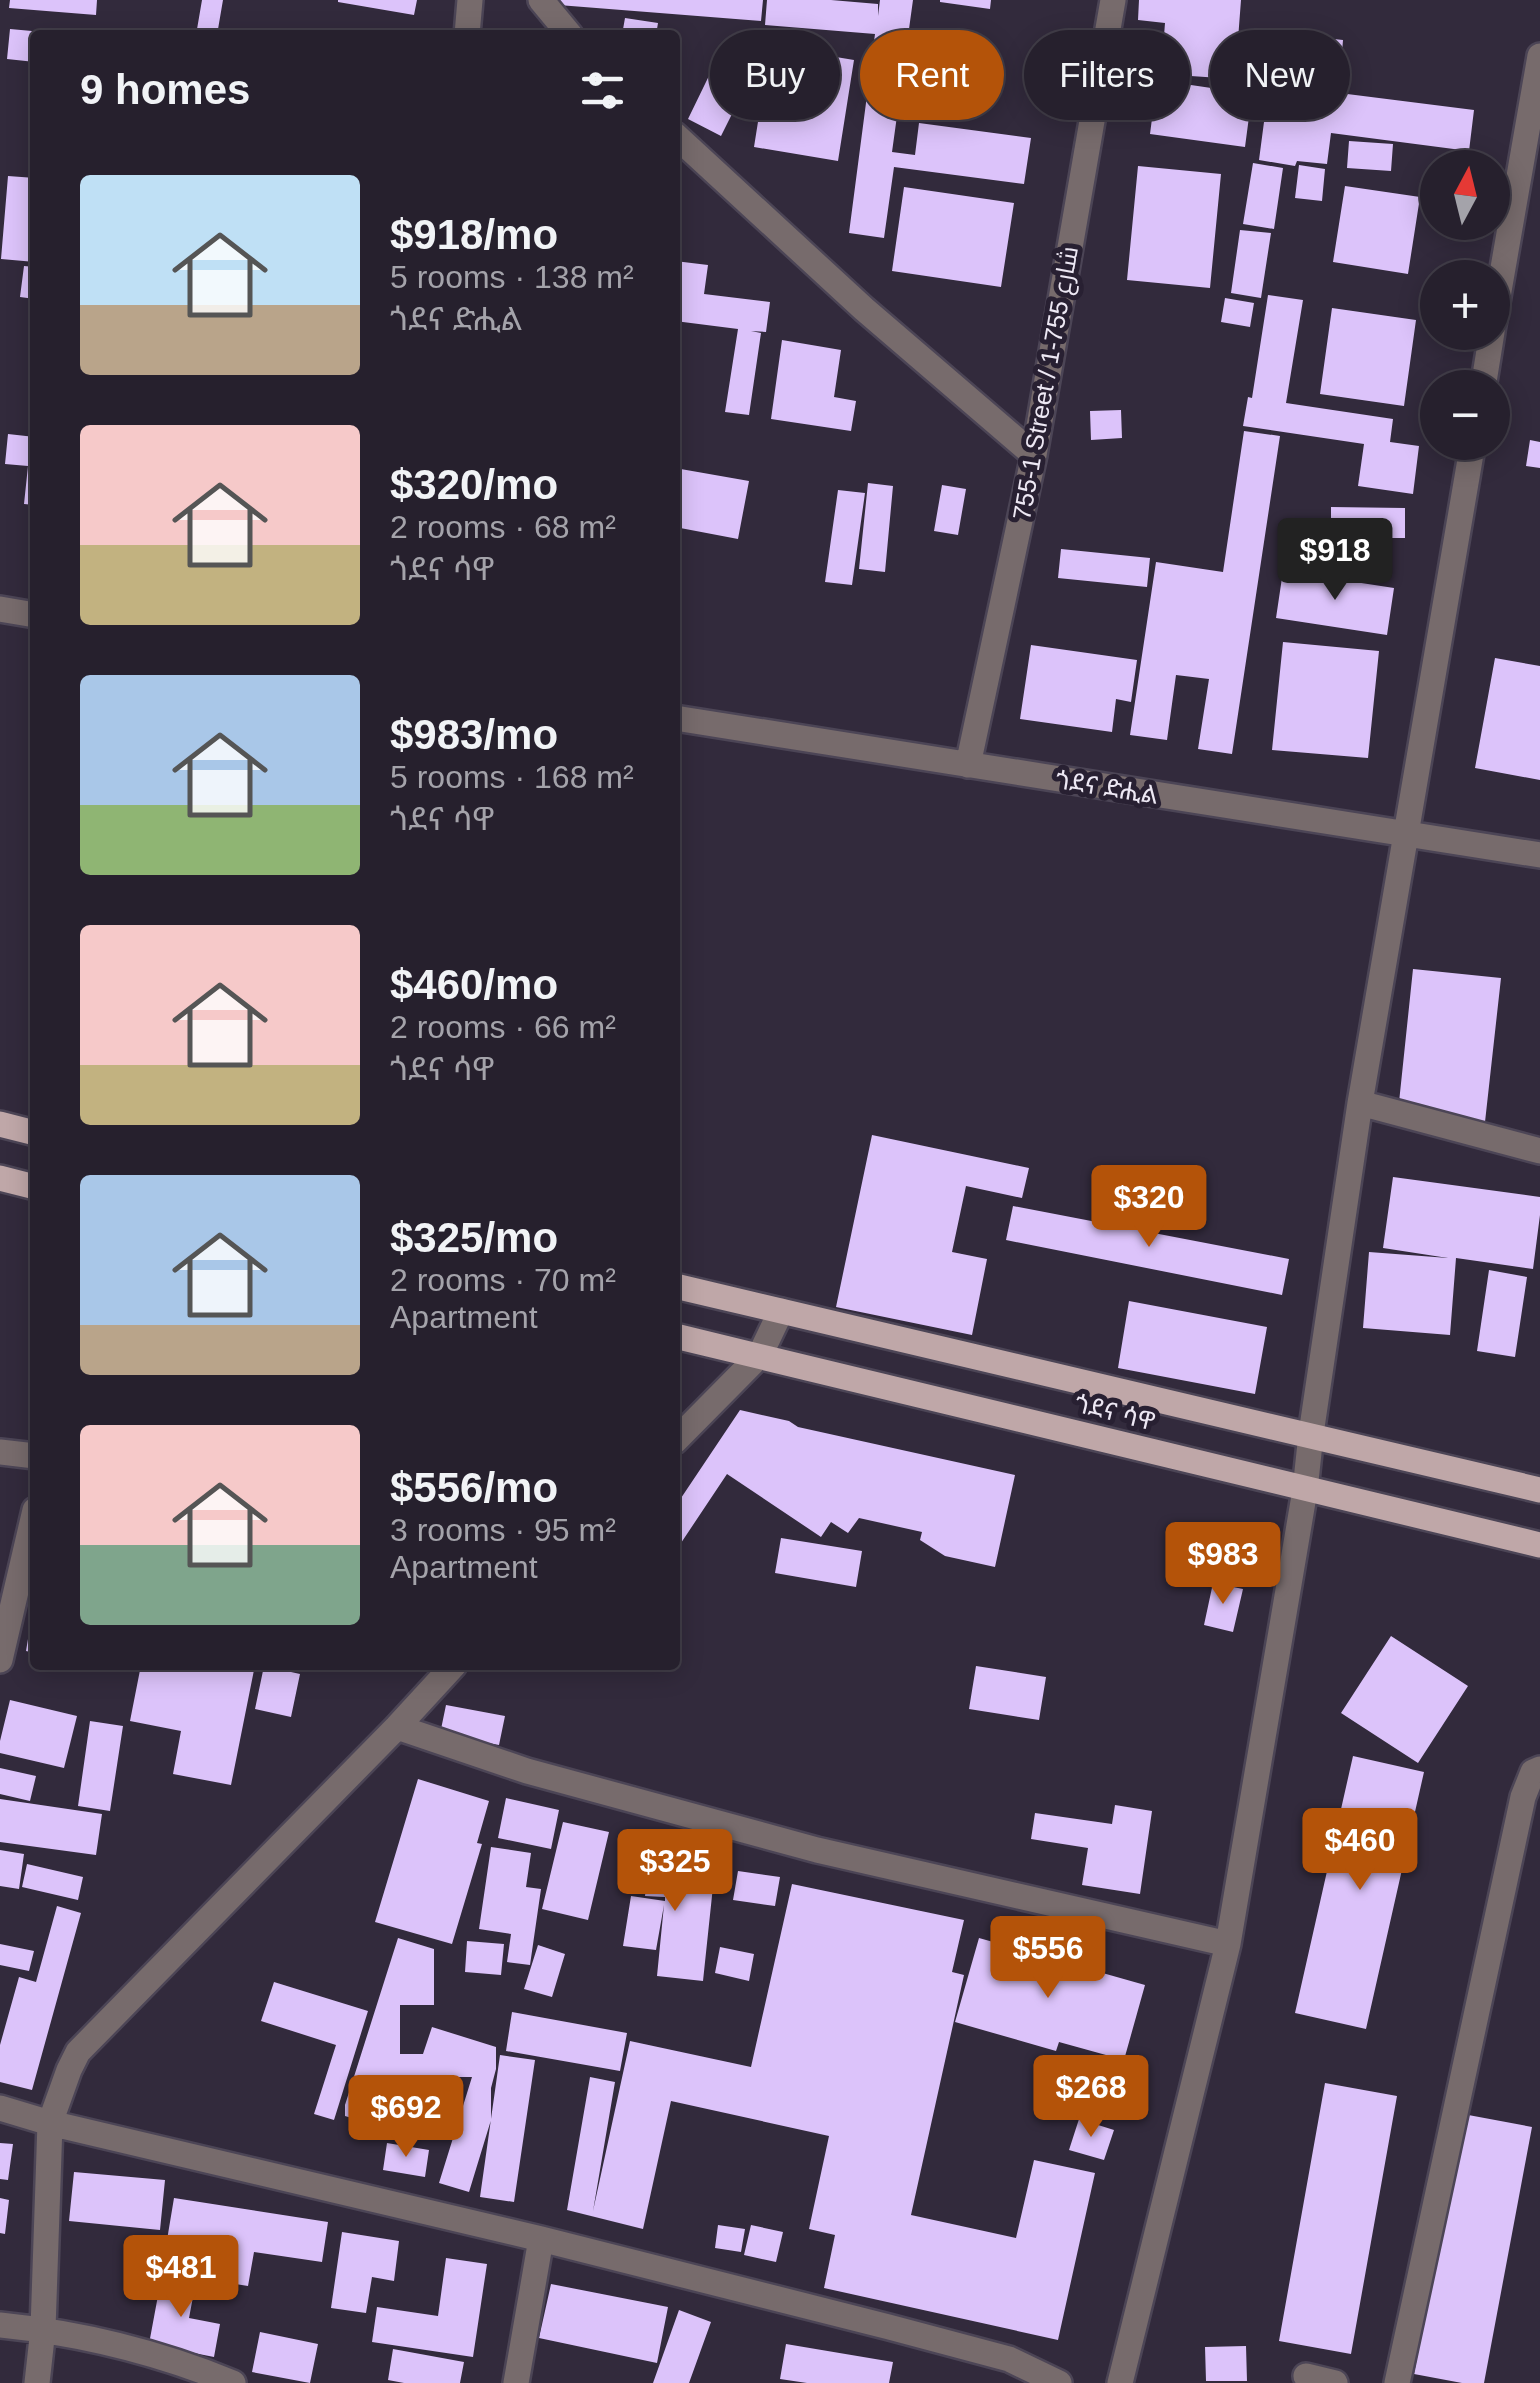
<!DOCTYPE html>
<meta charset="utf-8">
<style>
body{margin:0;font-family:Helvetica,Cairo,"Noto Sans Ethiopic",sans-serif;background:#2e2835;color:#f1f3f6;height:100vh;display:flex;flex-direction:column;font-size:38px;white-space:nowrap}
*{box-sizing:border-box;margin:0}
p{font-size:32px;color:#a4a3aa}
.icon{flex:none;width:55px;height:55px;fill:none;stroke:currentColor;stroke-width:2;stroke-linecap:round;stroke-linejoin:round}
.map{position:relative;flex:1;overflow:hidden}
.panel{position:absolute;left:30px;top:30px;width:650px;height:1640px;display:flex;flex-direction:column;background:#26202d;border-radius:10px;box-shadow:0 5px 25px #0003,0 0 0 2px #423e49}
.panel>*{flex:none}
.hud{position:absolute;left:710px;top:30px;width:680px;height:90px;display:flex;gap:20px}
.needle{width:65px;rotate:7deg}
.fabs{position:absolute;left:1420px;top:150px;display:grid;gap:20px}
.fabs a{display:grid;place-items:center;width:90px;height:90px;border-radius:50%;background:#26202d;box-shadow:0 5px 25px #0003,0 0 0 2px #423e49;font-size:50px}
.price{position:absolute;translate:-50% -85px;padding:0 22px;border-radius:10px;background:#b45309;color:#fff;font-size:32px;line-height:65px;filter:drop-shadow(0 2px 5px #0008)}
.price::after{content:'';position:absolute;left:50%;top:60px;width:30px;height:22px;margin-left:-15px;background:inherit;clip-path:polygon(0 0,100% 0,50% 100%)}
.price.current{background:#222;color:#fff}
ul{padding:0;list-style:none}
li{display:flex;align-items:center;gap:30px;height:250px;padding:0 50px}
li span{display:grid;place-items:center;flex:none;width:280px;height:200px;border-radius:10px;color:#555}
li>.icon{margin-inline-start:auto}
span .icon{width:120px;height:120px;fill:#fffc;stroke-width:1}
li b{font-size:42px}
h2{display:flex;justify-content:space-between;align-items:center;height:120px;padding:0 50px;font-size:42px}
.pill{padding:0 35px;border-radius:45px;background:#26202d;box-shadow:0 5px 25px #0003,0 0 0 2px #423e49;font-size:35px;line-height:90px}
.pill.current{background:#b45309;color:#fff}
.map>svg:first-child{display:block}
.building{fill:#dcc3fa}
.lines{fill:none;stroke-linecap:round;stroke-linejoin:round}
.minor-casing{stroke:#4c4556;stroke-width:30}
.major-casing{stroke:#4c4556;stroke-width:30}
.minor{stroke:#776b6c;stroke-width:25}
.major{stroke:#bfa7a8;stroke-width:25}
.labels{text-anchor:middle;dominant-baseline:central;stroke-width:10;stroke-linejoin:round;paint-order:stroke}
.street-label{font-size:25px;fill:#ede8f4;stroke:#282032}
</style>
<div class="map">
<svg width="1540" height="2383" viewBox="0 0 1540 2383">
<rect width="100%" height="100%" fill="#322a3c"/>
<path class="building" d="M10 0H97L96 15 9 8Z
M202 0H223L217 35H196Z
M338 0H417L414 15 338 2Z
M533 0H763L761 21 533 3Z
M767 0H831L878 4V16L880 0H913L892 152 915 155 919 123 1031 138 1024 184 894 167 884 238 849 233 875 34 765 25Z
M940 0H991L990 9 940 2Z
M1139 0H1241L1235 79 1161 74 1165 23 1138 20Z
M625 18 658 23 656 35H622Z
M10 29 43 32 42 35H35V62L7 59Z
M1315 37 1343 40 1339 91 1312 89Z
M770 46 854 60 838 161 754 147Z
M722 49 756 66 721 136 688 119Z
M1157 80 1252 94 1245 147 1150 134Z
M1269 84 1474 110 1469 151 1331 133 1327 164 1297 161 1295 166 1259 160Z
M1349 141 1393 144 1391 171 1347 168Z
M1253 163 1283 168 1274 229 1243 224Z
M1299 165 1325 169 1322 201 1295 198Z
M1138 166 1221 174 1210 288 1127 280Z
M8 176 35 178V262L1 259Z
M1345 186 1420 197 1408 274 1333 262Z
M904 187 1014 203 1001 287 892 271Z
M1240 230 1271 233 1261 298 1231 293Z
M675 261 708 265 704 294 770 302 766 332 751 331 761 333 749 415 725 412 738 329 675 321Z
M24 266 35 267V299L20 297Z
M1268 295 1303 300 1286 403 1393 419 1390 442 1419 446 1413 494 1358 486 1364 444 1243 426 1248 397 1252 398Z
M1225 298 1254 303 1250 327 1221 322Z
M1332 308 1416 320 1404 406 1320 394Z
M782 340 841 350 834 397 856 401 851 431 771 419Z
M675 386 680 387V411H675Z
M1121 410 1122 438 1091 440 1090 411Z
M1244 431 1280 436 1232 754 1198 749 1209 679 1176 675 1167 740 1130 735 1156 562 1223 572Z
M8 434 35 437V505L24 504 28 466 5 464Z
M1530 440 1540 442V468L1526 466Z
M675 468 749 481 738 539 675 527Z
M868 483 893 486 885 572 859 569Z
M942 485 966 489 958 535 934 531Z
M838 490 865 493 852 585 825 582Z
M1331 507 1405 508V538H1331Z
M1061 549 1150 558 1147 587 1058 578Z
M1283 571 1394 588 1387 635 1276 618Z
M675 582 682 583 677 613H675Z
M1283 642 1379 651 1368 758 1272 750Z
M1031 645 1137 660 1131 702 1116 699 1112 732 1020 719Z
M1495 658 1540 666V780L1475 768Z
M1413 969 1501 978 1485 1122 1398 1112Z
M872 1135 1029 1168 1022 1198 966 1186 952 1252 987 1259 972 1335 836 1307Z
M1393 1177 1540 1197V1215L1533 1269 1456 1258 1450 1335 1363 1328 1369 1252 1448 1258 1383 1248Z
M1013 1206 1289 1259 1282 1295 1006 1240Z
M1489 1270 1527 1277 1515 1357 1477 1351Z
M1129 1301 1267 1327 1255 1394 1118 1368Z
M740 1410 789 1421 798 1427 1015 1475 995 1567 945 1556 920 1540 922 1532 859 1518 848 1533 831 1522 821 1537 727 1474 675 1552V1507Z
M781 1538 862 1551 856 1587 775 1573Z
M1213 1583 1243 1589 1233 1632 1204 1625Z
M33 1609 35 1610V1653L26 1651Z
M1391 1636 1468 1686 1418 1763 1341 1713Z
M141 1665H255L231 1785 173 1774 181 1731 130 1721Z
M264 1666 300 1674 291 1717 255 1709Z
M976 1666 1046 1677 1039 1720 969 1709Z
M10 1700 77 1716 64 1768 0 1753V1741Z
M446 1705 505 1716 499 1745 440 1734Z
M90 1721 123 1726 110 1811 78 1806Z
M1353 1756 1424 1772 1366 2029 1295 2013Z
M0 1768 36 1776 30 1801 0 1794Z
M418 1779 489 1801 477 1843 482 1844 452 1944 375 1922Z
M506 1798 559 1810 551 1849 498 1838Z
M0 1799 102 1814 96 1855 0 1842Z
M1115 1805 1152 1811 1140 1894 1082 1885 1088 1848 1031 1839 1035 1813 1112 1824Z
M563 1822 609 1832 588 1920 542 1909Z
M491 1847 531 1853 526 1887 541 1889 530 1965 507 1962 511 1934 479 1929Z
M0 1850 24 1854 19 1889 0 1886Z
M650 1851 716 1858 703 1981 657 1976 664 1905 656 1950 623 1946 631 1896 665 1901V1897L645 1896Z
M27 1864 83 1877 78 1900 22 1887Z
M738 1871 780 1877 775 1906 733 1900Z
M792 1884 964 1920 952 1972 964 1975 911 2215 1016 2238 1034 2160 1095 2173 1058 2340 824 2288 835 2235 809 2229 829 2136 671 2101 643 2229 567 2210 590 2077 615 2082 593 2211 630 2041 751 2067Z
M57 1906 81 1913 32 2090 0 2082V2045L19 1977 36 1982Z
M398 1938 434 1949V2005H400V2054H423L432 2027 496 2047V2069L491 2088V2120L469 2192 439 2183 472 2077H393L378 2126 345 2116V2105Z
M979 1938 1145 1985 1124 2060 1059 2042 1056 2051 955 2022Z
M467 1941 504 1944 501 1975 465 1972Z
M0 1944 34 1951 29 1971 0 1965Z
M538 1945 565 1954 552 1997 524 1989Z
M720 1947 754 1954 749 1981 715 1973Z
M274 1982 368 2011 334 2120 314 2114 336 2045 261 2021Z
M512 2012 627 2033 620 2071 506 2051Z
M500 2055 535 2060 514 2202 480 2197Z
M1325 2083 1397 2096 1351 2354 1279 2341Z
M1463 2114 1532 2127 1484 2383H1462L1414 2374Z
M1079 2119 1114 2130 1104 2160 1069 2150Z
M0 2143 13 2144 8 2180 0 2179Z
M387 2143 429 2150 425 2177 383 2170Z
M74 2172 165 2180 160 2230 69 2221Z
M0 2198 9 2200 5 2234 0 2233Z
M174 2198 328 2222 322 2262 254 2252 248 2286 185 2276 190 2244 167 2240Z
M718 2225 745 2229 741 2252 715 2248Z
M751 2225 783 2232 776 2262 744 2255Z
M342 2232 399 2241 394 2281 372 2277 366 2313 331 2308Z
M446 2258 487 2264 473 2357 372 2342 377 2307 438 2316Z
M162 2274 196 2281 189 2318 220 2324 214 2357 149 2344Z
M551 2284 668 2307 657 2363 539 2338Z
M679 2310 711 2322 689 2383H653Z
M260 2332 318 2344 310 2383 252 2372Z
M786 2344 893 2362 889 2383H807L780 2379Z
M1246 2346 1247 2381H1206L1205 2347Z
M393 2349 464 2362 460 2383H404L388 2380Z"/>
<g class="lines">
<defs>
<path id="minor" d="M541 0 570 35
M467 35 470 0
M675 135 864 309 1034 455
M1492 331 1540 56
M1483 388 1492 332
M0 609 35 615
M675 718 1540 855
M968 765 1034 455 1113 0
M1360 1103 1540 1151
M675 1441 760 1355 781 1311
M0 1452 35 1456
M0 1660 35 1510
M397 1727 527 1771 817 1850 1228 1944
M0 2108 50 2123 541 2239 889 2327 1009 2359 1059 2383
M0 2325C79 2333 160 2353 233 2383
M1306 2376 1335 2383
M37 2383 43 2329 50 2123 69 2070 78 2052 397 1727 454 1665
M516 2383 541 2239
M1120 2383 1228 1944 1305 1490 1311 1434 1360 1103 1473 442
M1397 2383 1523 1797 1533 1772 1540 1769"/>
<path id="major" d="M0 1124 35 1133
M0 1178 35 1187
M675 1286 1540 1490
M675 1336 1540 1545"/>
</defs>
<use href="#minor" class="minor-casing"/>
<use href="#major" class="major-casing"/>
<use href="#minor" class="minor"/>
<use href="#major" class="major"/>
</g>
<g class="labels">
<g class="street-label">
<text transform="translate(1045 383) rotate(-80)">755-1 Street / شارع 755-1</text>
<text transform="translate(1107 787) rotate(9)">ጎደና ድሒል</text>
<text transform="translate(1115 1412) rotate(14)">ጎደና ሳዋ</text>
</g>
</g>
</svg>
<div class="fabs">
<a><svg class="needle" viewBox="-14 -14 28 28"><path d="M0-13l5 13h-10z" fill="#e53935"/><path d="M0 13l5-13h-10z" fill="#a4a3aa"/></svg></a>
<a>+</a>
<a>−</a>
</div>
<b class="price current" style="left:1335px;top:603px">$918</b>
<b class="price" style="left:1149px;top:1250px">$320</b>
<b class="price" style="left:1223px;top:1607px">$983</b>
<b class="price" style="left:1360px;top:1893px">$460</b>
<b class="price" style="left:675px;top:1914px">$325</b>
<b class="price" style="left:1048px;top:2001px">$556</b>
<b class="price" style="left:1091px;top:2140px">$268</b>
<b class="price" style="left:406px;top:2160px">$692</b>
<b class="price" style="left:181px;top:2320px">$481</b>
<div class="hud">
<a class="pill">Buy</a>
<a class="pill current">Rent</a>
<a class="pill">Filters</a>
<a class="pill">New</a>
</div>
<section class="panel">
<h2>9 homes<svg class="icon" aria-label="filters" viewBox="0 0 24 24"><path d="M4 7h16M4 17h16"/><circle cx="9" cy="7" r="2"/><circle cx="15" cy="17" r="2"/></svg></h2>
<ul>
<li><span style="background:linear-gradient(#bfe0f5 65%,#b9a48a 0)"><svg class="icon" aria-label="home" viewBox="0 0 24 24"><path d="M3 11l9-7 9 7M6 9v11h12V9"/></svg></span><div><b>$918/mo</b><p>5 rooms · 138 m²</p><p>ጎደና ድሒል</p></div></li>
<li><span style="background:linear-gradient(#f6c9c9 60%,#c2b280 0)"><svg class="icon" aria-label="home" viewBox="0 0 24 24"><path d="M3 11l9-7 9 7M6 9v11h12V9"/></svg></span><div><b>$320/mo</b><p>2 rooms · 68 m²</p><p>ጎደና ሳዋ</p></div></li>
<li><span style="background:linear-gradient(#a9c7e8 65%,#8fb573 0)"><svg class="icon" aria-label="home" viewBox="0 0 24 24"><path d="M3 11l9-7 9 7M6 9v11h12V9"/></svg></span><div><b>$983/mo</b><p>5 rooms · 168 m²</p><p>ጎደና ሳዋ</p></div></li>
<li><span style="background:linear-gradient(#f6c9c9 70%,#c2b280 0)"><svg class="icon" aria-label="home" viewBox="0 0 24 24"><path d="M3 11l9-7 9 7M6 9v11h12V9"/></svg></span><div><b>$460/mo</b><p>2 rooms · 66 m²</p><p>ጎደና ሳዋ</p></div></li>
<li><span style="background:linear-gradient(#a9c7e8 75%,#b9a48a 0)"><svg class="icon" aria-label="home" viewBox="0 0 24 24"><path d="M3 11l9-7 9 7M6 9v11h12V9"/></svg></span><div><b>$325/mo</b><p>2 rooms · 70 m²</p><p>Apartment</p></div></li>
<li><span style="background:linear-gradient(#f6c9c9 60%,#7fa58c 0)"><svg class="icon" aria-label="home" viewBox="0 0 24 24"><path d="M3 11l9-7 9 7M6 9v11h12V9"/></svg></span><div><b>$556/mo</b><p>3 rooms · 95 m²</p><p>Apartment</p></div></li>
</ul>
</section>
</div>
